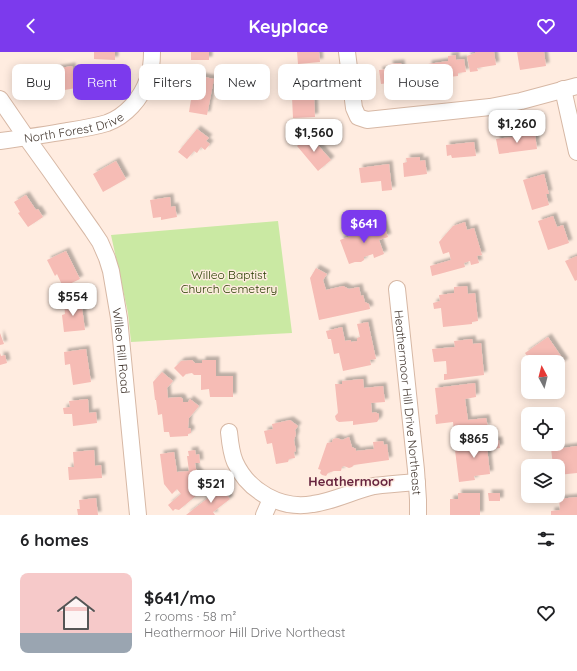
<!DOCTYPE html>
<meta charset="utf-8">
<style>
body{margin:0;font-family:Quicksand,sans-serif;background:#f6f6f6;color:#202124;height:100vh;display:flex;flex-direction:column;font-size:15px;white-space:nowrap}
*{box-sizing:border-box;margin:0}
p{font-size:13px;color:#757577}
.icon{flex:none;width:22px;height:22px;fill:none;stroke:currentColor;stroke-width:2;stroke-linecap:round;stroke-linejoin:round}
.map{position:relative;height:463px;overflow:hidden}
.details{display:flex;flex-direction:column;background:#fff;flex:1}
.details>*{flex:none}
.top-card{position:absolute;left:12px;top:12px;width:553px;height:36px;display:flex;gap:8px}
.needle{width:26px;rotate:353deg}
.controls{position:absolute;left:521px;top:303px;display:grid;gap:8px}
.controls a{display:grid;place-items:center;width:44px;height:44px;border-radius:8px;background:#fff;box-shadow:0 2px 10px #0003;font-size:20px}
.price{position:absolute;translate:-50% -34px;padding:0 9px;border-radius:8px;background:#fff;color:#222;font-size:13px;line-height:26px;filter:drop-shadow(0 1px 2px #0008)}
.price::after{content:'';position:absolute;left:50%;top:24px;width:12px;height:9px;margin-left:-6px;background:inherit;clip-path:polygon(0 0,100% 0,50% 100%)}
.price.active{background:#7c3aed;color:#fff}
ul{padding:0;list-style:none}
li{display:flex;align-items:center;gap:12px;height:100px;padding:0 20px}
li span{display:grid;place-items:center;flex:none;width:112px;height:80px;border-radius:8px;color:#555}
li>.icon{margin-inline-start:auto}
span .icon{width:48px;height:48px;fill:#fffc;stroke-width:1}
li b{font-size:17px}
h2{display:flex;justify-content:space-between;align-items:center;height:48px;padding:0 20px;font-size:17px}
.chip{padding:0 14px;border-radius:8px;background:#fff;box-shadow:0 2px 10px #0003;font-size:14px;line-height:36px}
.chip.active{background:#7c3aed;color:#fff}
header{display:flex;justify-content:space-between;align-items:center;height:52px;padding:0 20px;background:#7c3aed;color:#fff;font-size:18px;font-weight:800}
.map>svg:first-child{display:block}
.green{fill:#cae9a3}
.building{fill:#f6bcb5;filter:url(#shadow)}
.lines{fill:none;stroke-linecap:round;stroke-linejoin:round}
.minor-casing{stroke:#d7b8a5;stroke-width:18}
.minor{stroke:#fff;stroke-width:16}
.labels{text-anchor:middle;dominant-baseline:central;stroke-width:3;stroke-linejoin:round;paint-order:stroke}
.street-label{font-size:12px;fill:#41352d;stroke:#ffece0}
.park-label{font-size:12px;fill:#283d00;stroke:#ffece0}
.neighbourhood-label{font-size:13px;font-weight:bold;fill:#67243e;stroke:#ffece0}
</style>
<header><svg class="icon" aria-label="back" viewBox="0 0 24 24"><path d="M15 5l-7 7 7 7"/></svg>Keyplace<svg class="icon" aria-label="heart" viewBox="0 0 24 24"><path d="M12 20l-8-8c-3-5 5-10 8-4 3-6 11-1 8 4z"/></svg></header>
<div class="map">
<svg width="577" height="463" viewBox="0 0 577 463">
<defs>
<filter id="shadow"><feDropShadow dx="3.5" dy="-3.5" stdDeviation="1" flood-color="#0004"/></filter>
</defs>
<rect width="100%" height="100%" fill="#ffece0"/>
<path class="green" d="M278 169 292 281 131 290 128 261 111 183Z"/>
<path class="building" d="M94 0H115V8L94 7Z
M191 0H209V8H191Z
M297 0H319L320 10 298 12Z
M475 0H494L496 13 477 16 478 19 470 20 467 4 475 1Z
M517 0H544L546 14 520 18Z
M456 3V8L464 7 466 20 458 21V24L430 27 428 12 448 9V4Z
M401 11 403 29 381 32 379 18 390 17 389 12Z
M72 14 76 36 53 40 49 18Z
M195 23 214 27 207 63 189 60Z
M314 44 315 65 293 66 292 45Z
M197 77 209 86 206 89 210 92 205 98 201 95 197 101 194 99 187 107 178 100Z
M535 82 537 97 499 102 496 87Z
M309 83 331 108 318 119 297 94Z
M474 90 476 104 452 106 451 103 447 104 446 93Z
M420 105V109L425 108 427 122 404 125 403 111 407 110 406 106Z
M116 109 126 127 103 140 93 122Z
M389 112 392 138 382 139 381 129 361 131 359 116Z
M544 122 549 142H546L549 153 532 158 523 128Z
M26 143 36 158 38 157 43 165 28 175 18 161 20 160 14 150Z
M170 145 171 155 175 154 177 165 161 168V165L153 166 150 148Z
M553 164 557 175 563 173 569 191 548 198 538 169Z
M465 170 467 178 474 176 482 203 477 204 479 211 471 213 470 209 464 211 465 215 432 224 430 214 451 208 449 200 443 202 439 190 453 174Z
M383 171 388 185 379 188 384 202 374 206 373 202 364 205V208L361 210H355L349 212 340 188 351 184 350 181 363 176 364 178Z
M66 199 80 227 63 235 57 222 55 224 47 208Z
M577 204V228L575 229 565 209Z
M316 216 327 222 323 228 326 238 343 234 349 237 359 235 361 244 363 243 365 250 369 252 370 257 319 268 310 226Z
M467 234 468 242 475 241 478 269 472 270V272L443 275 441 256 434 257 433 251 440 249 439 243 454 241V235Z
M81 248 85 278 64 280 62 263 65 262 64 250Z
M368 270 376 307 370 308 371 313 343 319 339 301 334 302 331 287H328L326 279 342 275 345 289 351 288V290L357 289V286L360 285 357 272Z
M0 281 4 292 0 293Z
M548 285 565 310 558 315V310H531L525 301Z
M472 287 473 292 481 291 484 323 444 328V322H447L446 309 434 310 432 297 455 295 454 289Z
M86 297 91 330 73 333 70 312 65 313 64 300Z
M0 301 1 304 5 303 7 311 0 313Z
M192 308 195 311H202V308H216V324H233V345H210L209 337 201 338V323H194L192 321 186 322 183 325 174 316 181 309Z
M162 320 173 329 167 336 168 346 180 345 183 347V350H188L190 347 199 354 189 366 188 376H190L191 378V381L188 382V384L170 385 169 380H164L162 362 158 363 156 348H155L153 330Z
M363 327 364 336 383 334 385 350 371 351 372 361 375 360 379 362V367L377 370 353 373V369L339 370 336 368 335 364 338 361 335 332H342V329Z
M475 331 476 345 465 347 468 368 486 366 488 375 454 379 453 370 436 372 435 363 438 362 435 336Z
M88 347 89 361 96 360 97 371 73 374 72 362H64L63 356 70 355 69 349Z
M290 368 298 374 295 378 296 382 294 388 296 399 294 400 295 406 289 407 288 410 276 412 272 391 267 392 264 379 273 377 272 372Z
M349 385 352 395 356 397V399L374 397 373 390 383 389 384 393 387 392 389 408 354 413 352 415 349 416 344 414 342 415 341 419H334L328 421 326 424 322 423 320 421 321 418 318 417 327 391 332 390 333 387 337 386 342 388Z
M485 386V390L499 388 500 396 492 397 491 394 487 395 490 422 474 424 475 428 459 430 455 398 467 396 466 388Z
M539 392H555L556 397 577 394V421L558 423V414H553L551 396 540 398Z
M94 398 95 414 101 413 102 426 69 428 68 415H74L73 400Z
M195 398 196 403 199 402 200 411H195L196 417 209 433 179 458 175 457 173 459 168 453 181 442 177 437 172 442 164 432 160 402 174 400 177 420 189 419 187 404H189L188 399Z
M221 436 230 447 213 460 215 463H186Z
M458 441H480V463H450V447H458Z
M488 441H500V449H489Z
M577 445V463H551V459L560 458 559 447Z
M96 446 98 463H78L77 457H80L79 448Z"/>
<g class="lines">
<defs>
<g id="minor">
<path d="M347 0 354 56 358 65 367 68 490 55 521 49 577 34"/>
<path d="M563 37 577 100"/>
<path id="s1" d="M0 47 26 85 49 117 92 178 100 190 107 206 111 219 119 266 138 463"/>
<path id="s2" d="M0 89C23 86 45 83 67 79 80 77 94 75 107 71 126 64 141 47 148 27 151 19 152 9 152 0"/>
<path id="s3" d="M397 237 416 418 418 448V463"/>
<path d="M229 380C230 390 231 401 235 410 248 439 281 458 313 452 334 449 353 439 374 434 388 432 403 431 417 430"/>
<path d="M264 463 271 447"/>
</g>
</defs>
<use href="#minor" class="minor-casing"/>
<use href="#minor" class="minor"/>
</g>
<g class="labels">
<g class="street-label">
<text stroke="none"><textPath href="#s2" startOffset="75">North Forest Drive</textPath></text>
<text stroke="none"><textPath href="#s1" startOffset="286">Willeo Rill Road</textPath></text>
<text stroke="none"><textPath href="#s3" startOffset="114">Heathermoor Hill Drive Northeast</textPath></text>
</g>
<g class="park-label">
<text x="229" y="222">Willeo Baptist<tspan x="229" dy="14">Church Cemetery</tspan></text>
</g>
<g class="neighbourhood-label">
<text x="351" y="429">Heathermoor</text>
</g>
</g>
</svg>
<div class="controls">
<a><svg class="needle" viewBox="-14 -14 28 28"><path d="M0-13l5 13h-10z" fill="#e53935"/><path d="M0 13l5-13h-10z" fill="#757577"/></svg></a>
<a><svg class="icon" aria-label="locate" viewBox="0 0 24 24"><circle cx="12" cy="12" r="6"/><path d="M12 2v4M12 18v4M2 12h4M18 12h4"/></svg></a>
<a><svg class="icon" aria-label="layers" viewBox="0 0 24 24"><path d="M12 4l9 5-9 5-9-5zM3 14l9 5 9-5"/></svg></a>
</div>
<b class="price" style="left:517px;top:92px">$1,260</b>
<b class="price" style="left:314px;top:101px">$1,560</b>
<b class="price active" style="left:364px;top:192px">$641</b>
<b class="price" style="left:73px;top:265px">$554</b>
<b class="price" style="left:474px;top:407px">$865</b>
<b class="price" style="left:211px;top:452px">$521</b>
<div class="top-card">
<a class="chip">Buy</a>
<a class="chip active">Rent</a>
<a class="chip">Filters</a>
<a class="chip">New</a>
<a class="chip">Apartment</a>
<a class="chip">House</a>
</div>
</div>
<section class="details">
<h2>6 homes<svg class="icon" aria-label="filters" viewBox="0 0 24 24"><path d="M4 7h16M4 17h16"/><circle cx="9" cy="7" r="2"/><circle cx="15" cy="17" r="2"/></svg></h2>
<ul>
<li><span style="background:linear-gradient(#f6c9c9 75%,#9aa5b1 0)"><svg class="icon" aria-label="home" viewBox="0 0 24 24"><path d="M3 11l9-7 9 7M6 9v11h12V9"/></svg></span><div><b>$641/mo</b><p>2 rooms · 58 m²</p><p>Heathermoor Hill Drive Northeast</p></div><svg class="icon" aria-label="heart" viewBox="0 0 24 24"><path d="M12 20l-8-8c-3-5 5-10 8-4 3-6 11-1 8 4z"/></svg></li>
</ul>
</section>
